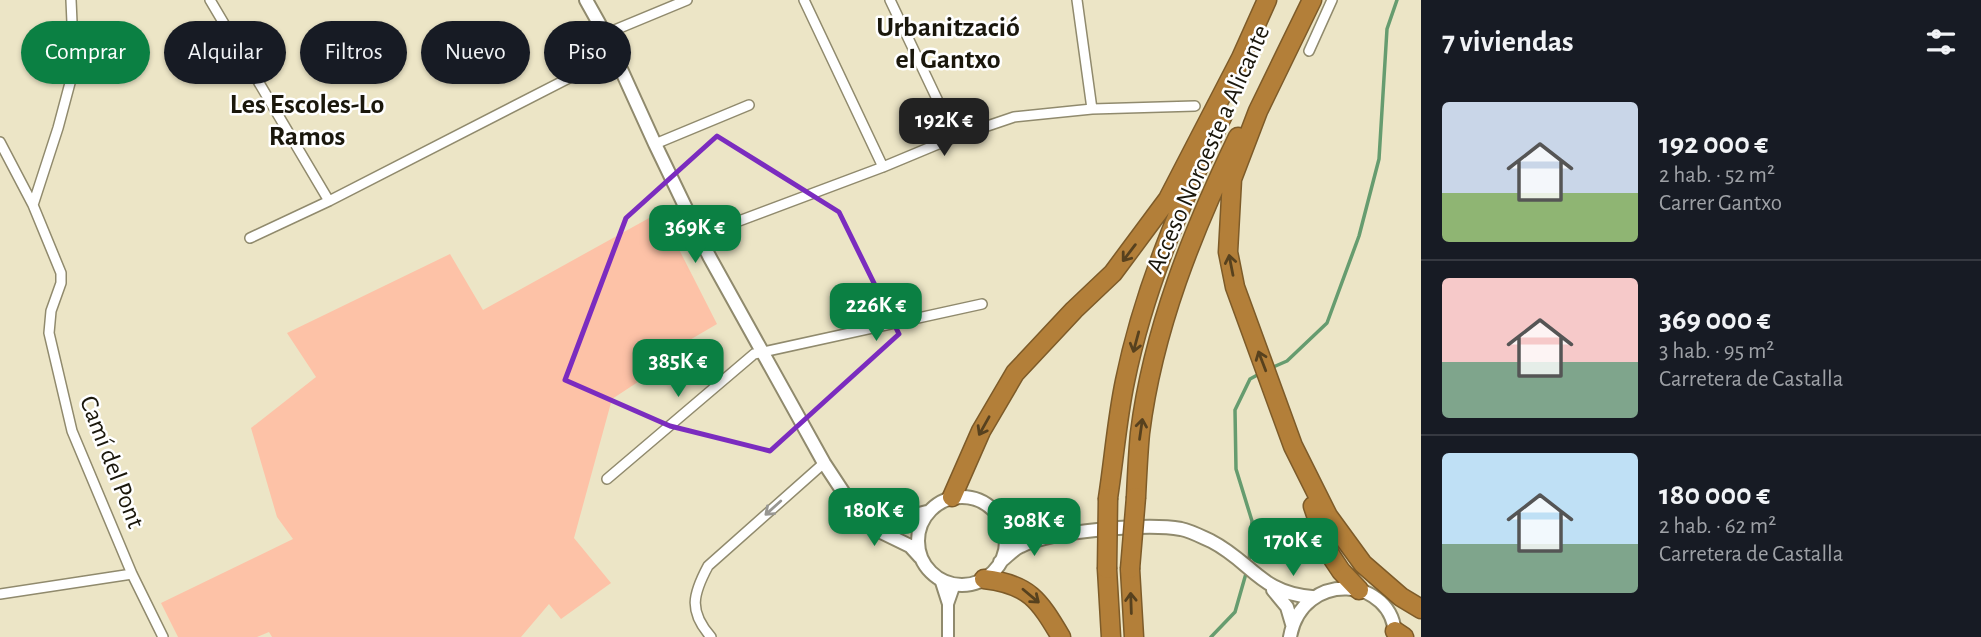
<!DOCTYPE html>
<html lang="es">
<meta charset="utf-8">
<style>
body{margin:0;font-family:"Alegreya Sans",sans-serif;background:#242831;color:#f1f3f6;height:100vh;display:flex;flex-direction:column;font-size:26px;white-space:nowrap}
*{box-sizing:border-box;margin:0}
p{font-size:23px;color:#9ea1a6}
.icon{flex:none;width:38px;height:38px;fill:none;stroke:currentColor;stroke-width:2;stroke-linecap:round;stroke-linejoin:round}
.map{position:relative;flex:1;overflow:hidden}
.drawer{display:flex;flex-direction:column;background:#171b24;width:560px}
.drawer>*{flex:none}
.guide{position:absolute;left:21px;top:21px;width:665px;height:63px;display:flex;gap:14px}
.price{position:absolute;translate:-50% -60px;padding:0 16px;border-radius:14px;background:#0b8043;color:#fff;font-size:23px;line-height:46px;filter:drop-shadow(0 2px 4px #0008)}
.price::after{content:'';position:absolute;left:50%;top:42px;width:21px;height:16px;margin-left:-10px;background:inherit;clip-path:polygon(0 0,100% 0,50% 100%)}
.price.current{background:#222;color:#fff}
ul{padding:0;list-style:none}
li{display:flex;align-items:center;gap:21px;height:175px;padding:0 21px}
li+li{border-top:2px solid #363941}
li span{display:grid;place-items:center;flex:none;width:196px;height:140px;border-radius:7px;color:#555}
li>.icon{margin-inline-start:auto}
span .icon{width:84px;height:84px;fill:#fffc;stroke-width:1}
li b{font-size:30px}
h2{display:flex;justify-content:space-between;align-items:center;height:84px;padding:0 21px;font-size:30px}
.chip{padding:0 24px;border-radius:32px;background:#171b24;box-shadow:0 2px 5px #0004;font-size:24px;line-height:63px}
.chip.current{background:#0b8043;color:#fff}
main{display:flex;flex:1;min-height:0}
.map>svg:first-child{display:block}
.green{fill:#fdc2a7}
.lines{fill:none;stroke-linecap:round;stroke-linejoin:round}
.stream{stroke:#669c6f;stroke-width:3.5}
.minor-casing{stroke:#908a6d;stroke-width:12}
.tertiary-casing{stroke:#908a6d;stroke-width:14}
.secondary-casing{stroke:#908a6d;stroke-width:16}
.motorway-casing{stroke:#7d5b29;stroke-width:21}
.minor{stroke:#fff;stroke-width:9}
.tertiary{stroke:#fff;stroke-width:10}
.secondary{stroke:#fff;stroke-width:12}
.motorway{stroke:#b37f39;stroke-width:18}
.motorway-bridge-casing{stroke:#7d5b29;stroke-width:21;stroke-linecap:butt}
.motorway-bridge{stroke:#b37f39;stroke-width:18}
.oneway{stroke:#57411e}
.oneway2{stroke:#989792}
.marked{fill:none;stroke:#7b2cbf;stroke-width:5;stroke-linejoin:round}
.labels{text-anchor:middle;dominant-baseline:central;stroke-width:5;stroke-linejoin:round;paint-order:stroke}
.street-label{font-size:26px;fill:#1a170c;stroke:#fff}
.neighbourhood-label{font-size:28px;font-weight:bold;fill:#1a170c;stroke:#fff}
</style>
<main>
<div class="map">
<svg width="1421" height="637" viewBox="0 0 1421 637">
<rect width="100%" height="100%" fill="#ece5c6"/>
<path class="green" d="M660 212 717 324 635 372 641 380 612 399 574 538 611 583 561 619 549 604 521 637H272L269 632 257 637H178L161 603 293 539 277 517 251 428 316 377 287 333 450 254 483 310Z"/>
<g class="lines">
<path class="stream" d="M1271 368 1287 361 1327 323 1359 236 1379 159 1387 29 1397 0
M1249 562 1252 521 1236 469 1235 410 1250 379 1261 373
M1211 637 1235 612 1247 570"/>
<defs>
<path id="minor" d="M210 0 329 201
M804 0 883 167
M890 0 955 137
M1077 0 1092 109
M605 34 687 0
M1309 51 1332 0
M0 142 33 205 61 273V283L51 311 49 333 72 431 132 574 163 637
M655 144 749 105
M33 205 58 128 74 68 71 0
M699 236 883 167 955 137 1014 117 1092 109 1195 106
M250 238 329 201 614 55
M607 479 754 354 982 304
M0 594 132 574
M711 637C688 611 693 594 708 566L824 463"/>
<path id="tertiary" d="M940 579 948 604V637
M948 604 955 584"/>
<path id="secondary" d="M586 0 605 34 655 144 709 256 824 463 851 504 871 527 910 546 920 557
M918 541a44 44 0 1 1 88 0a44 44 0 1 1-88 0Z
M857 511C882 520 902 519 927 512
M1000 518 1030 531 1047 533
M1000 562C1007 557 1013 549 1021 546 1052 531 1147 523 1181 529 1191 531 1202 537 1211 541 1252 562 1260 593 1312 597
M1273 590 1287 607 1292 624
M1290 637C1302 569 1395 576 1395 637"/>
<path id="motorway" d="M1312 0 1258 111 1232 179 1228 252 1235 287 1293 446 1328 516 1363 564 1401 597 1421 609
M952 497 981 431 1015 373 1074 310 1113 273 1168 199 1241 58 1267 0
M1136 497C1137 476 1138 454 1140 433 1153 329 1193 230 1238 137
M1108 498C1114 459 1117 419 1125 381 1144 288 1182 200 1223 115
M1313 506 1329 553 1341 571 1359 590
M1107 569 1111 637
M1130 569 1134 637
M984 579C1029 584 1039 600 1061 637
M1395 631 1404 637"/>
</defs>
<use href="#minor" class="minor-casing"/>
<use href="#tertiary" class="tertiary-casing"/>
<use href="#secondary" class="secondary-casing"/>
<use href="#motorway" class="motorway-casing"/>
<use href="#minor" class="minor"/>
<use href="#tertiary" class="tertiary"/>
<use href="#secondary" class="secondary"/>
<use href="#motorway" class="motorway"/>
<defs>
<path id="motorway-bridge" d="M1107 569 1108 498
M1130 569 1136 497"/>
</defs>
<use href="#motorway-bridge" class="motorway-bridge-casing"/>
<use href="#motorway-bridge" class="motorway-bridge"/>
</g>
<defs><path id="oneway-shaft" d="M-6 0H5M1.5-3L5.5 0L1.5 3" fill="none" stroke-width="1.6" stroke-linecap="round" stroke-linejoin="round" transform="scale(1.75)"/></defs>
<g class="oneway">
<use href="#oneway-shaft" transform="translate(1129 253) rotate(127)"/>
<use href="#oneway-shaft" transform="translate(1231 265) rotate(-101)"/>
<use href="#oneway-shaft" transform="translate(1136 342) rotate(105)"/>
<use href="#oneway-shaft" transform="translate(1262 361) rotate(-111)"/>
<use href="#oneway-shaft" transform="translate(984 426) rotate(119)"/>
<use href="#oneway-shaft" transform="translate(1141 429) rotate(-82)"/>
<use href="#oneway-shaft" transform="translate(1031 596) rotate(40)"/>
<use href="#oneway-shaft" transform="translate(1131 603) rotate(-92)"/>
</g>
<use class="oneway2" href="#oneway-shaft" transform="translate(773 508) rotate(138)"/>
<path class="marked" d="M717 136 839 212 899 334 770 451 670 426 565 380 626 218Z"/>
<g class="labels">
<g class="street-label">
<text transform="translate(1208 149) rotate(-66)">Acceso Noroeste a Alicante</text>
<text transform="translate(112 462) rotate(69)">Camí del Pont</text>
</g>
<g class="neighbourhood-label">
<text x="948" y="28">Urbanització<tspan x="948" dy="32">el Gantxo</tspan></text>
<text x="307" y="105">Les Escoles-Lo<tspan x="307" dy="32">Ramos</tspan></text>
</g>
</g>
</svg>
<b class="price current" style="left:944px;top:158px">192K €</b>
<b class="price" style="left:695px;top:265px">369K €</b>
<b class="price" style="left:876px;top:343px">226K €</b>
<b class="price" style="left:678px;top:399px">385K €</b>
<b class="price" style="left:874px;top:548px">180K €</b>
<b class="price" style="left:1034px;top:558px">308K €</b>
<b class="price" style="left:1293px;top:578px">170K €</b>
<div class="guide">
<a class="chip current">Comprar</a>
<a class="chip">Alquilar</a>
<a class="chip">Filtros</a>
<a class="chip">Nuevo</a>
<a class="chip">Piso</a>
</div>
</div>
<section class="drawer">
<h2>7 viviendas<svg class="icon" aria-label="filters" viewBox="0 0 24 24"><path d="M4 7h16M4 17h16"/><circle cx="9" cy="7" r="2"/><circle cx="15" cy="17" r="2"/></svg></h2>
<ul>
<li><span style="background:linear-gradient(#c9d6e8 65%,#8fb573 0)"><svg class="icon" aria-label="home" viewBox="0 0 24 24"><path d="M3 11l9-7 9 7M6 9v11h12V9"/></svg></span><div><b>192 000 €</b><p>2 hab. · 52 m²</p><p>Carrer Gantxo</p></div></li>
<li><span style="background:linear-gradient(#f6c9c9 60%,#7fa58c 0)"><svg class="icon" aria-label="home" viewBox="0 0 24 24"><path d="M3 11l9-7 9 7M6 9v11h12V9"/></svg></span><div><b>369 000 €</b><p>3 hab. · 95 m²</p><p>Carretera de Castalla</p></div></li>
<li><span style="background:linear-gradient(#bfe0f5 65%,#7fa58c 0)"><svg class="icon" aria-label="home" viewBox="0 0 24 24"><path d="M3 11l9-7 9 7M6 9v11h12V9"/></svg></span><div><b>180 000 €</b><p>2 hab. · 62 m²</p><p>Carretera de Castalla</p></div></li>
</ul>
</section>
</main>
